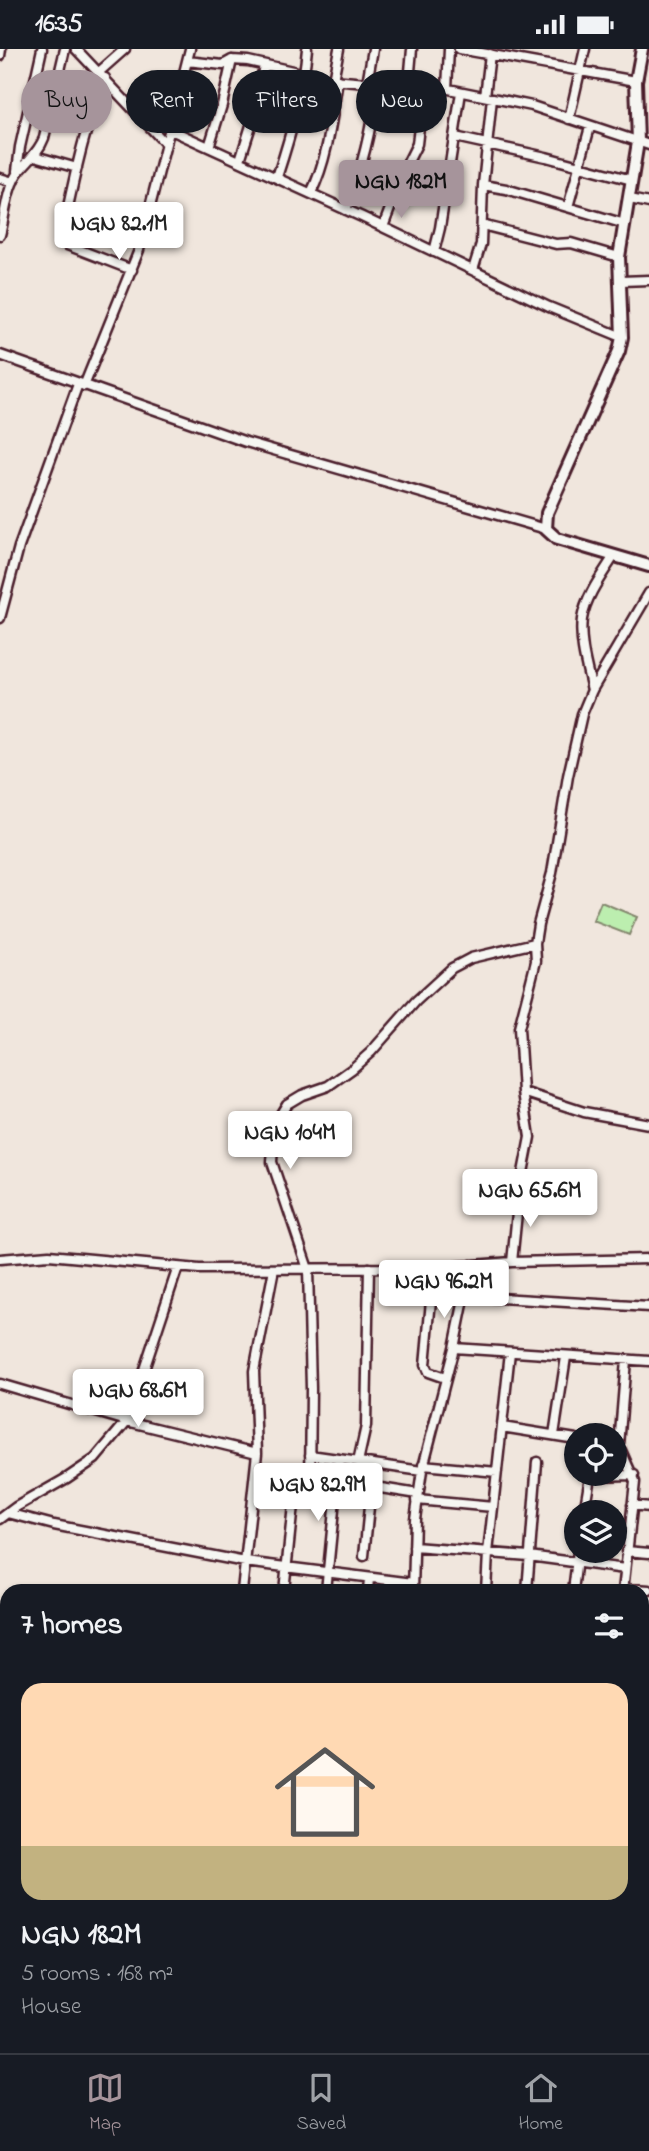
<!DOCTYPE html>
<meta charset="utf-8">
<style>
body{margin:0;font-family:"Indie Flower",sans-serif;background:#20242c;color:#f1f3f6;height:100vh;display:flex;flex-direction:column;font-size:26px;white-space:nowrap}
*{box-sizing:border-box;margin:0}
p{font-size:23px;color:#9ea1a6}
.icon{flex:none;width:38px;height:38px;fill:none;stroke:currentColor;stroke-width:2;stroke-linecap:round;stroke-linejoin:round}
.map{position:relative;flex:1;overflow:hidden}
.side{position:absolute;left:0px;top:1535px;width:649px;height:471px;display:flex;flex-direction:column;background:#171b24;border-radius:21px 21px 0 0;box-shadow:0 2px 5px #0004}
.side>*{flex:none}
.hud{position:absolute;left:21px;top:21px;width:607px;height:63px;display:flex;gap:14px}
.tools{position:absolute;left:564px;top:1374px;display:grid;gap:14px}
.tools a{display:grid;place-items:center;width:63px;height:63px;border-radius:50%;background:#171b24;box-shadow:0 2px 5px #0004;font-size:35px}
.price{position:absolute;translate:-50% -60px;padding:0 16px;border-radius:7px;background:#fff;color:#222;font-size:23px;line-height:46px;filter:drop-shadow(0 2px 4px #0008)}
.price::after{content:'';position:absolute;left:50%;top:42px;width:21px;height:16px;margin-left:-10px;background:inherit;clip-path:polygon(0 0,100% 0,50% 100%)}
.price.on{background:#a6949b;color:#111}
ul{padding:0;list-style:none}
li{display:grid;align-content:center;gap:14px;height:371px;padding:0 21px}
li+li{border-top:2px solid #363941}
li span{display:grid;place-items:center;height:217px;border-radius:21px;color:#555}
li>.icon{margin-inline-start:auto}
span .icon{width:126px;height:126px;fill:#fffc;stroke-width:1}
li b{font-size:30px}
h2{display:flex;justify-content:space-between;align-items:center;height:84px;padding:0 21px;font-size:30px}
.pill{padding:0 24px;border-radius:32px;background:#171b24;box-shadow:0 2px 5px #0004;font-size:24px;line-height:63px}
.pill.on{background:#a6949b;color:#111}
.status{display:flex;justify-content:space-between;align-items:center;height:49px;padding:0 35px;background:#171b24;direction:ltr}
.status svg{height:19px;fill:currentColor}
.tab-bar{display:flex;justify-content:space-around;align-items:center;height:98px;border-top:2px solid #363941;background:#171b24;font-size:19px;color:#9ea1a6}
.tab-bar a{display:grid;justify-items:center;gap:4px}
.tab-bar .on{color:#a6949b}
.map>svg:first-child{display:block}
.green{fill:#bceeaf;stroke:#83866d;stroke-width:2}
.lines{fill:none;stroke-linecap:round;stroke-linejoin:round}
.street-casing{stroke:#4a1f2b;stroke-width:13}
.secondary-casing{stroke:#4a1f2b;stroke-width:16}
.street{stroke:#f6f6f2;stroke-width:8}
.secondary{stroke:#f6f6f2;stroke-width:10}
</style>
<div class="status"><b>16:35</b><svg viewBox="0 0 49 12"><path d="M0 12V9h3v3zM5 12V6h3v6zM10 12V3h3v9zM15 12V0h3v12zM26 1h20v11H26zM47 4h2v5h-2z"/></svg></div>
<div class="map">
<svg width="649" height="2004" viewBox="0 0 649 2004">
<rect width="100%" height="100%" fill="#f0e6dd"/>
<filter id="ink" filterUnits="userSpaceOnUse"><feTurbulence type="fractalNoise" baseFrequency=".0143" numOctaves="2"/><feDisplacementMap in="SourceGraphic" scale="14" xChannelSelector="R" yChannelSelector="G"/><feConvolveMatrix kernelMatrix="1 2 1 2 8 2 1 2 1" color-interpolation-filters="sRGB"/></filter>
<g filter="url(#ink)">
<path class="green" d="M601 853 637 868 629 886 593 872Z"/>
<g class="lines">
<defs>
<path id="street" d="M76 0 165 94
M459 0 636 32
M0 7 1 0
M187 12 223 16 232 11 248 12 333 31 388 36 424 35 532 57 649 96
M99 23 125 0
M105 29C83 80 73 136 61 190L67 196 132 221
M333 31 339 0
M367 34 373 0
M409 34 412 0
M447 40 449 0
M31 46 91 66
M485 47 490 5
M569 70 585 0
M169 80 362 168 549 258 622 288
M455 88 546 108 632 131
M209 98 222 56 232 11
M35 107 77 119
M240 111 255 64 264 16
M17 122 20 98 42 0
M277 128C291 86 303 44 307 0
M0 129 13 133
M483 136 506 140 625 175
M311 144C328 110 332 68 338 31
M630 150 649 154
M568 158 590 78
M346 161C362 120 372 78 377 35
M482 176 556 195 571 194 619 208
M383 178 407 115 417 95 424 35
M0 186C5 168 6 142 17 125 26 112 38 105 44 89L65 0
M434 203 440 179 461 43
M473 221 481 195 483 136 492 49
M621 232 649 231
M0 306 246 393 546 480
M84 337 139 201 190 0
M0 569 19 498 78 335
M592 641C587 619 579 593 582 570 586 547 602 526 614 507
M523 1043 584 1063 649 1075
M0 1210 49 1206 199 1220 434 1219 512 1213 649 1210
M512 1213 519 1144 530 1088 523 1043 519 979 536 912 535 894 538 875 552 824 568 727 582 665 592 641 649 544
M434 1219 425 1316 428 1323 445 1329
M465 1247 649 1258
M454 1299 649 1312
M0 1335 127 1372 257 1404
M502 1378 576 1390
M554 1386 566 1308
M310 1406 422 1422
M358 1413 366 1377 369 1219
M423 1416 497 1423
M337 1432 418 1445
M417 1451 493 1458
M632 1456 649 1458
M584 1463 590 1427 634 1426
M8 1464 54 1476 245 1513 413 1534
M0 1470 16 1458 67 1429 95 1410 127 1372 178 1218
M414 1498 529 1507 625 1520
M626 1502 649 1504
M364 1507 371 1438
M623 1539 649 1541
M242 1542 257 1404 254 1322 274 1220
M284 1542 293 1456 295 1451 308 1444 310 1438 311 1340 308 1220 272 1113 274 1082 279 1068 287 1055 302 1046 328 1037 352 1020 371 1003 416 952 452 919 471 909 535 894
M326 1542 339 1410
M368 1542 369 1529
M413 1542 415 1470 422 1422 454 1299 471 1216
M486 1542 488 1504 510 1303
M527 1542 537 1413
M573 1542 578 1502
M623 1542 635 1433 619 1397 626 1311
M642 1579H649
M642 1615H649
M642 1658 649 1659
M0 1684 7 1667
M642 1693H649
M0 1726 7 1732
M642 1726 649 1727
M642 1766 649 1768
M642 1793 649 1794
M0 1800 7 1801
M642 1833 649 1834
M0 1871H7
M642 1878 649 1879
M0 1912H7
M642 1921 649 1922
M642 1983 649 1984
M311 1998 318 2004
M386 1998 394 2004
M7 2004V1998
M27 2004 28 1998
M69 2004 70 1998
M111 2004 112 1998
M149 2004 150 1998
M191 2004V1998
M226 2004 227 1998
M301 2004 304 1998
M443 2004 445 1998
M477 2004 478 1998
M517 2004 518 1998
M586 2004V1998"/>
<path id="secondary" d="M642 0 636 32 638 93 619 208 622 288 619 302 547 464 546 480 557 490 649 517"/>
</defs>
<use href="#street" class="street-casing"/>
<use href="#secondary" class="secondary-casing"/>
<use href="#street" class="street"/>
<use href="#secondary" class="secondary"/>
</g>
</g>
</svg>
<div class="tools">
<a><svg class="icon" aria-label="locate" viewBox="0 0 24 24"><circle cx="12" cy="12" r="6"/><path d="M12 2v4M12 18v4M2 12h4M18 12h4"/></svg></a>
<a><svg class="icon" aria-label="layers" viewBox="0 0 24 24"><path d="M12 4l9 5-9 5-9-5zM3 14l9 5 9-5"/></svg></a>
</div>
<b class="price on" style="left:401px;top:171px">NGN 182M</b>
<b class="price" style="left:119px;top:213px">NGN 82.1M</b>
<b class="price" style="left:290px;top:1122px">NGN 104M</b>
<b class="price" style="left:530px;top:1180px">NGN 65.6M</b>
<b class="price" style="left:444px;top:1271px">NGN 96.2M</b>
<b class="price" style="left:138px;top:1380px">NGN 68.6M</b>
<b class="price" style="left:318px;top:1474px">NGN 82.9M</b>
<div class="hud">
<a class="pill on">Buy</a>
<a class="pill">Rent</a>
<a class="pill">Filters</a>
<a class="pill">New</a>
</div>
<section class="side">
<h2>7 homes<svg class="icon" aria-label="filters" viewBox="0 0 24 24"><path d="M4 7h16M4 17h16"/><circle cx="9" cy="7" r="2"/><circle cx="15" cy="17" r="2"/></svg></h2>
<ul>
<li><span style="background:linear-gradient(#ffd9b3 75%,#c2b280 0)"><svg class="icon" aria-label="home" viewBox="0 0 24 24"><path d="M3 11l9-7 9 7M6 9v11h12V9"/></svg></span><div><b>NGN 182M</b><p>5 rooms · 168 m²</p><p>House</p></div></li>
</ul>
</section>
</div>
<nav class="tab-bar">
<a class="on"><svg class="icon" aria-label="map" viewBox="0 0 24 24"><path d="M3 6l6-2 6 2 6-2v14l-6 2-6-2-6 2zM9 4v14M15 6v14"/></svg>Map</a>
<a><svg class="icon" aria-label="saved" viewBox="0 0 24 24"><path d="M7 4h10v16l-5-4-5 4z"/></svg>Saved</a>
<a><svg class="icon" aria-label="home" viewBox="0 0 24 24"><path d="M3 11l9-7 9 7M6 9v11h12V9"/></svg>Home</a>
</nav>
